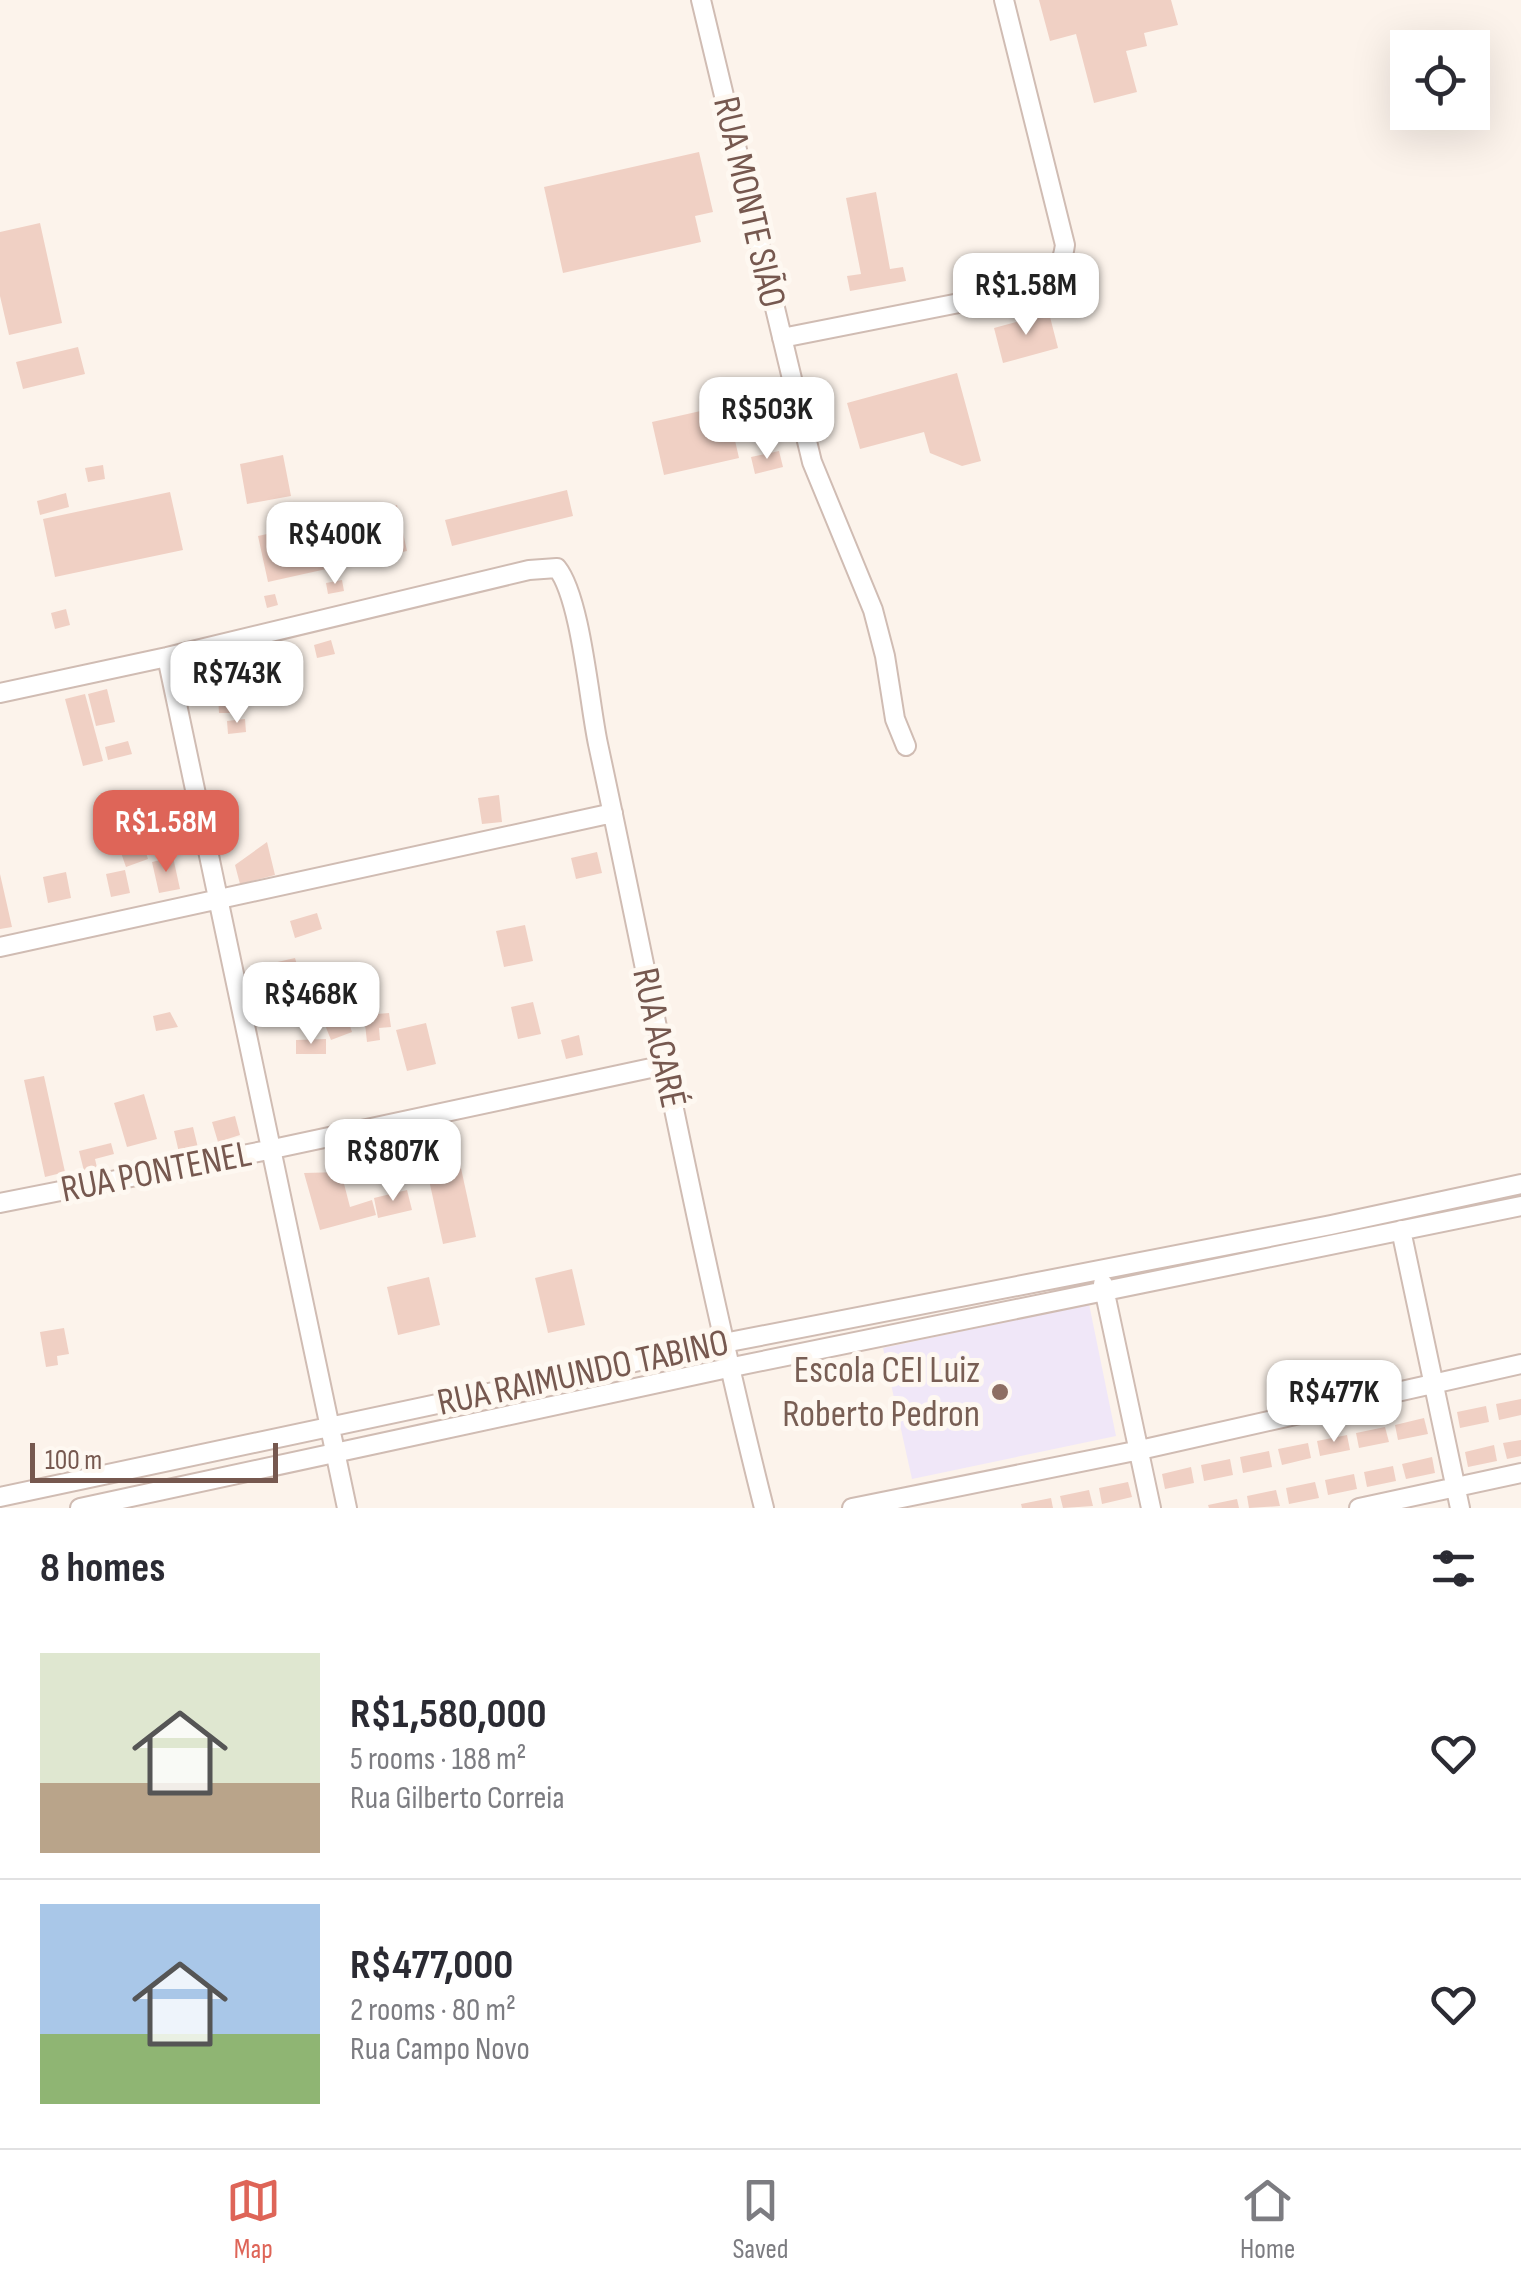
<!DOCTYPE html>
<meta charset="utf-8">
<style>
body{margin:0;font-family:"Sofia Sans Condensed",sans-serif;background:#f7f7f7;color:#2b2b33;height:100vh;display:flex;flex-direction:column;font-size:38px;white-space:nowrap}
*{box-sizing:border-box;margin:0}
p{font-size:32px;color:#7c7c81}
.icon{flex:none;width:55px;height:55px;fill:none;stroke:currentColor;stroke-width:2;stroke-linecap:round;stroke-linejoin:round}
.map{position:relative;height:1508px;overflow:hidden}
.sheet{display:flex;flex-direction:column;background:#fff;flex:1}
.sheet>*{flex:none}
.controls{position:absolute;left:1390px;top:30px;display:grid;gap:20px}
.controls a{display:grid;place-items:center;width:100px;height:100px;border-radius:0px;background:#fff;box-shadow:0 10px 40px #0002;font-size:50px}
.scale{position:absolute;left:30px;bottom:25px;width:248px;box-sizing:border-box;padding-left:10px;border:5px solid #76584f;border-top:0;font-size:28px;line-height:35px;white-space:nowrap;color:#76584f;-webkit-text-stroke:8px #fef8f1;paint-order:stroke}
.price{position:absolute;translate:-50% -85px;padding:0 22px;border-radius:20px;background:#fff;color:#222;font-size:32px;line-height:65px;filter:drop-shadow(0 2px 5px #0008)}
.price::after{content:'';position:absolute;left:50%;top:60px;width:30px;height:22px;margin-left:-15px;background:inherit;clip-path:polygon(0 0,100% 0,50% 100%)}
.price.active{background:#de6558;color:#fff}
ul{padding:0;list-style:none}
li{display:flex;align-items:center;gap:30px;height:250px;padding:0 40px}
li+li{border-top:2px solid #e1e1e2}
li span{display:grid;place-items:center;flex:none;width:280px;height:200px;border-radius:0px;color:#555}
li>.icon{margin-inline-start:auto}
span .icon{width:120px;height:120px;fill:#fffc;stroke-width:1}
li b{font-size:42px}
h2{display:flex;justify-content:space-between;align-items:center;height:120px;padding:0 40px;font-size:42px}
.tab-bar{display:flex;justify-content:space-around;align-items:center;height:140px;border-top:2px solid #e1e1e2;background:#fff;font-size:28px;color:#7c7c81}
.tab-bar a{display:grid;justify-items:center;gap:5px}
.tab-bar .active{color:#de6558}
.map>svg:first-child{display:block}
.education{fill:#f0e7f8}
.building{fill:#f0d0c4}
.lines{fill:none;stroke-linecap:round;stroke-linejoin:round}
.street-casing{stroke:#d0bcb3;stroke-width:22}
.street{stroke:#fff;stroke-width:18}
.education-dot{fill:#8d6e63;stroke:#fef8f1;stroke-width:4}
.labels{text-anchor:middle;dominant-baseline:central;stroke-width:10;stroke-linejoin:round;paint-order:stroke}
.street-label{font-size:38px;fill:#76584f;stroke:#fef8f1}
.education-label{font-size:38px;fill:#785e54;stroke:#fef8f1;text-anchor:end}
</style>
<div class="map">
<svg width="1521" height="1508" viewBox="0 0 1521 1508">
<rect width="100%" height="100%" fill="#fcf3eb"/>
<path class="education" d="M1089 1304 1116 1436 912 1479 883 1348Z"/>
<path class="building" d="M1039 0H1171L1178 25 1144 33 1147 46 1126 51 1137 92 1094 103 1076 34 1050 41Z
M699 152 713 212 695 216 701 242 563 273 544 187Z
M876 192 890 269 903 267 906 281 850 291 847 276 861 274 846 198Z
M40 223 62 323 9 335 0 296V232Z
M1049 313 1058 348 1003 363 994 328Z
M78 347 85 374 23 389 16 362Z
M957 373 981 461 962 466 930 453 924 432 860 449 847 403Z
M727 405 739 458 664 475 652 422Z
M779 451 783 467 755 474 751 457Z
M283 455 291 496 247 504 240 464Z
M103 465 105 479 88 482 85 468Z
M567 490 573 516 452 546 445 520Z
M170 492 183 550 55 577 43 519Z
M66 493 69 507 40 515 37 501Z
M397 505 407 551 268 582 258 536Z
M342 580 344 591 328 594 326 583Z
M275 594 278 605 267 608 264 596Z
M66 609 70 625 55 629 51 613Z
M331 640 335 654 317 658 314 645Z
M107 689 115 722 96 726 88 694Z
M85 694 103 761 83 766 65 699Z
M237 696V713H219L218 697Z
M245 719 246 732 228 734 227 721Z
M128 741 132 754 108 760 105 747Z
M499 795 502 822 482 824 478 798Z
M267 842 275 875 240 884 235 865Z
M143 843 148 859 126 867 120 850Z
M597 852 602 873 576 879 571 858Z
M173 857 180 889 159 893 152 862Z
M125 870 130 893 111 897 106 874Z
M66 872 71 898 48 903 43 877Z
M0 874 12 927 0 929Z
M317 913 322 929 295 938 290 921Z
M525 925 533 961 504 967 496 931Z
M295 958 300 975 278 980 273 963Z
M533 1002 541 1034 518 1039 511 1007Z
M170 1012 178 1027 156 1031 153 1016Z
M389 1013 391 1027 379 1028 380 1040 367 1042 364 1015Z
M347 1017 352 1032 331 1040 325 1025Z
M426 1023 436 1064 407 1071 396 1030Z
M579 1035 583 1055 566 1059 561 1040Z
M326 1039V1054H296V1040Z
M44 1076 65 1172 45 1177 24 1080Z
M144 1094 157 1139 127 1147 114 1103Z
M235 1116 240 1135 218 1142 212 1122Z
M193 1127 199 1152 180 1157 174 1131Z
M111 1143 114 1154 95 1159 99 1176 86 1179 79 1151Z
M457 1150 476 1237 443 1244 424 1157Z
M341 1172 350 1207 372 1200 376 1215 320 1230 304 1173Z
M407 1190 412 1210 378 1218 374 1198Z
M572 1269 585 1325 548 1333 535 1278Z
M429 1277 440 1325 398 1335 387 1287Z
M64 1328 69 1354 57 1356 58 1365 46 1367 40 1332Z
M1521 1399V1415L1499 1420 1496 1404Z
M1486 1406 1489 1422 1460 1428 1457 1412Z
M1424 1418 1428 1434 1398 1440 1395 1425Z
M1385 1427 1389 1442 1359 1448 1356 1433Z
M1347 1435 1350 1450 1320 1456 1317 1441Z
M1521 1440V1456L1507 1459 1503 1443Z
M1308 1443 1311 1458 1282 1465 1278 1449Z
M1494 1445 1497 1461 1468 1467 1465 1452Z
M1269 1451 1272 1467 1243 1473 1240 1457Z
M1432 1457 1435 1473 1406 1479 1402 1464Z
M1230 1459 1233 1475 1204 1481 1201 1465Z
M1393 1466 1396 1481 1367 1487 1364 1472Z
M1191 1467 1194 1483 1165 1489 1162 1474Z
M1354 1474 1357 1489 1328 1495 1325 1480Z
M1128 1482 1132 1497 1102 1504 1099 1488Z
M1315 1482 1319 1498 1289 1504 1286 1488Z
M1089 1490 1093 1506 1063 1508 1060 1496Z
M1276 1490 1280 1506 1249 1508 1247 1496Z
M1051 1498 1053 1508H1022L1021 1504Z
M1237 1499 1239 1508H1209L1208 1505Z"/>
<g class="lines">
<defs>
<path id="street" d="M701 0 812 462 873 610 885 656 895 719 906 746
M782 338 1030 289C1053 278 1061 272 1065 245L1004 0
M167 657 347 1508
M0 693 167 657 529 570 557 568C581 598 589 702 598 744 653 999 700 1255 764 1508
M0 947 613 813
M0 1203 273 1149 665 1065
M1401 1230 1460 1508
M1103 1284 1151 1508
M0 1497 724 1343 1331 1225 1521 1184
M80 1508 728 1368 1521 1206
M852 1508 1140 1450 1521 1364
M1359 1508 1521 1473"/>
</defs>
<use href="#street" class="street-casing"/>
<use href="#street" class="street"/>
</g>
<circle class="education-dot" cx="1000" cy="1392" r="10"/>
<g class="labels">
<g class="street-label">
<text transform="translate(749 202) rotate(77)">RUA MONTE SIÃO</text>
<text transform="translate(659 1038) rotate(78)">RUA ACARÉ</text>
<text transform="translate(156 1172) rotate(-11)">RUA PONTENEL</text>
<text transform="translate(583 1373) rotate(-12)">RUA RAIMUNDO TABINO</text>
</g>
<g class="education-label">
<text x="980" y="1370">Escola CEI Luiz<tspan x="980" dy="44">Roberto Pedron</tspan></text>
</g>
</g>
</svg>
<div class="controls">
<a><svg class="icon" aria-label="locate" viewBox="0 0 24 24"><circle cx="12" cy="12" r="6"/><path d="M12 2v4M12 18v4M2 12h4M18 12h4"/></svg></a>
</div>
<div class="scale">100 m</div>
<b class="price" style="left:1026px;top:338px">R$1.58M</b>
<b class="price" style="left:767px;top:462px">R$503K</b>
<b class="price" style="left:335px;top:587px">R$400K</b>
<b class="price" style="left:237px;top:726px">R$743K</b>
<b class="price active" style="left:166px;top:875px">R$1.58M</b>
<b class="price" style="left:311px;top:1047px">R$468K</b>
<b class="price" style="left:393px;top:1204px">R$807K</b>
<b class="price" style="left:1334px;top:1445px">R$477K</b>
</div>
<section class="sheet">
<h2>8 homes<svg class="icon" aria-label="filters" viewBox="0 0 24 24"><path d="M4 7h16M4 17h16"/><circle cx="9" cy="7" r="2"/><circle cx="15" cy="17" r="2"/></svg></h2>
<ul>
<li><span style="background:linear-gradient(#dfe7d0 65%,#b9a48a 0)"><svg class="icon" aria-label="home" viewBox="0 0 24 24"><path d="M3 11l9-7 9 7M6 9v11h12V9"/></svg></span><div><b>R$1,580,000</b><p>5 rooms · 188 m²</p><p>Rua Gilberto Correia</p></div><svg class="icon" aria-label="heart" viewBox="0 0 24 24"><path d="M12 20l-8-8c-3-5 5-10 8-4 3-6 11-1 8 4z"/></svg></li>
<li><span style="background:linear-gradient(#a9c7e8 65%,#8fb573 0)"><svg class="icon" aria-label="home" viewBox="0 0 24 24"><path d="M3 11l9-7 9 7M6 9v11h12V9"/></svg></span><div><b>R$477,000</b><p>2 rooms · 80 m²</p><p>Rua Campo Novo</p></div><svg class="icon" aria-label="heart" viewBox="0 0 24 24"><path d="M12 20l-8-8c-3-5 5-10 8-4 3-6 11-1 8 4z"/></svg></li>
</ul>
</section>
<nav class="tab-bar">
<a class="active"><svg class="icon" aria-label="map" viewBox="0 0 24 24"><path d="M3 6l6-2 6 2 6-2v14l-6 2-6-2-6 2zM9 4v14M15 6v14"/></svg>Map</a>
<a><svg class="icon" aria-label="saved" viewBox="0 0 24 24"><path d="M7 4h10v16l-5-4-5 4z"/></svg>Saved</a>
<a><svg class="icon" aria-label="home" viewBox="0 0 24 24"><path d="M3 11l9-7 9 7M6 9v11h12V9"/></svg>Home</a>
</nav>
